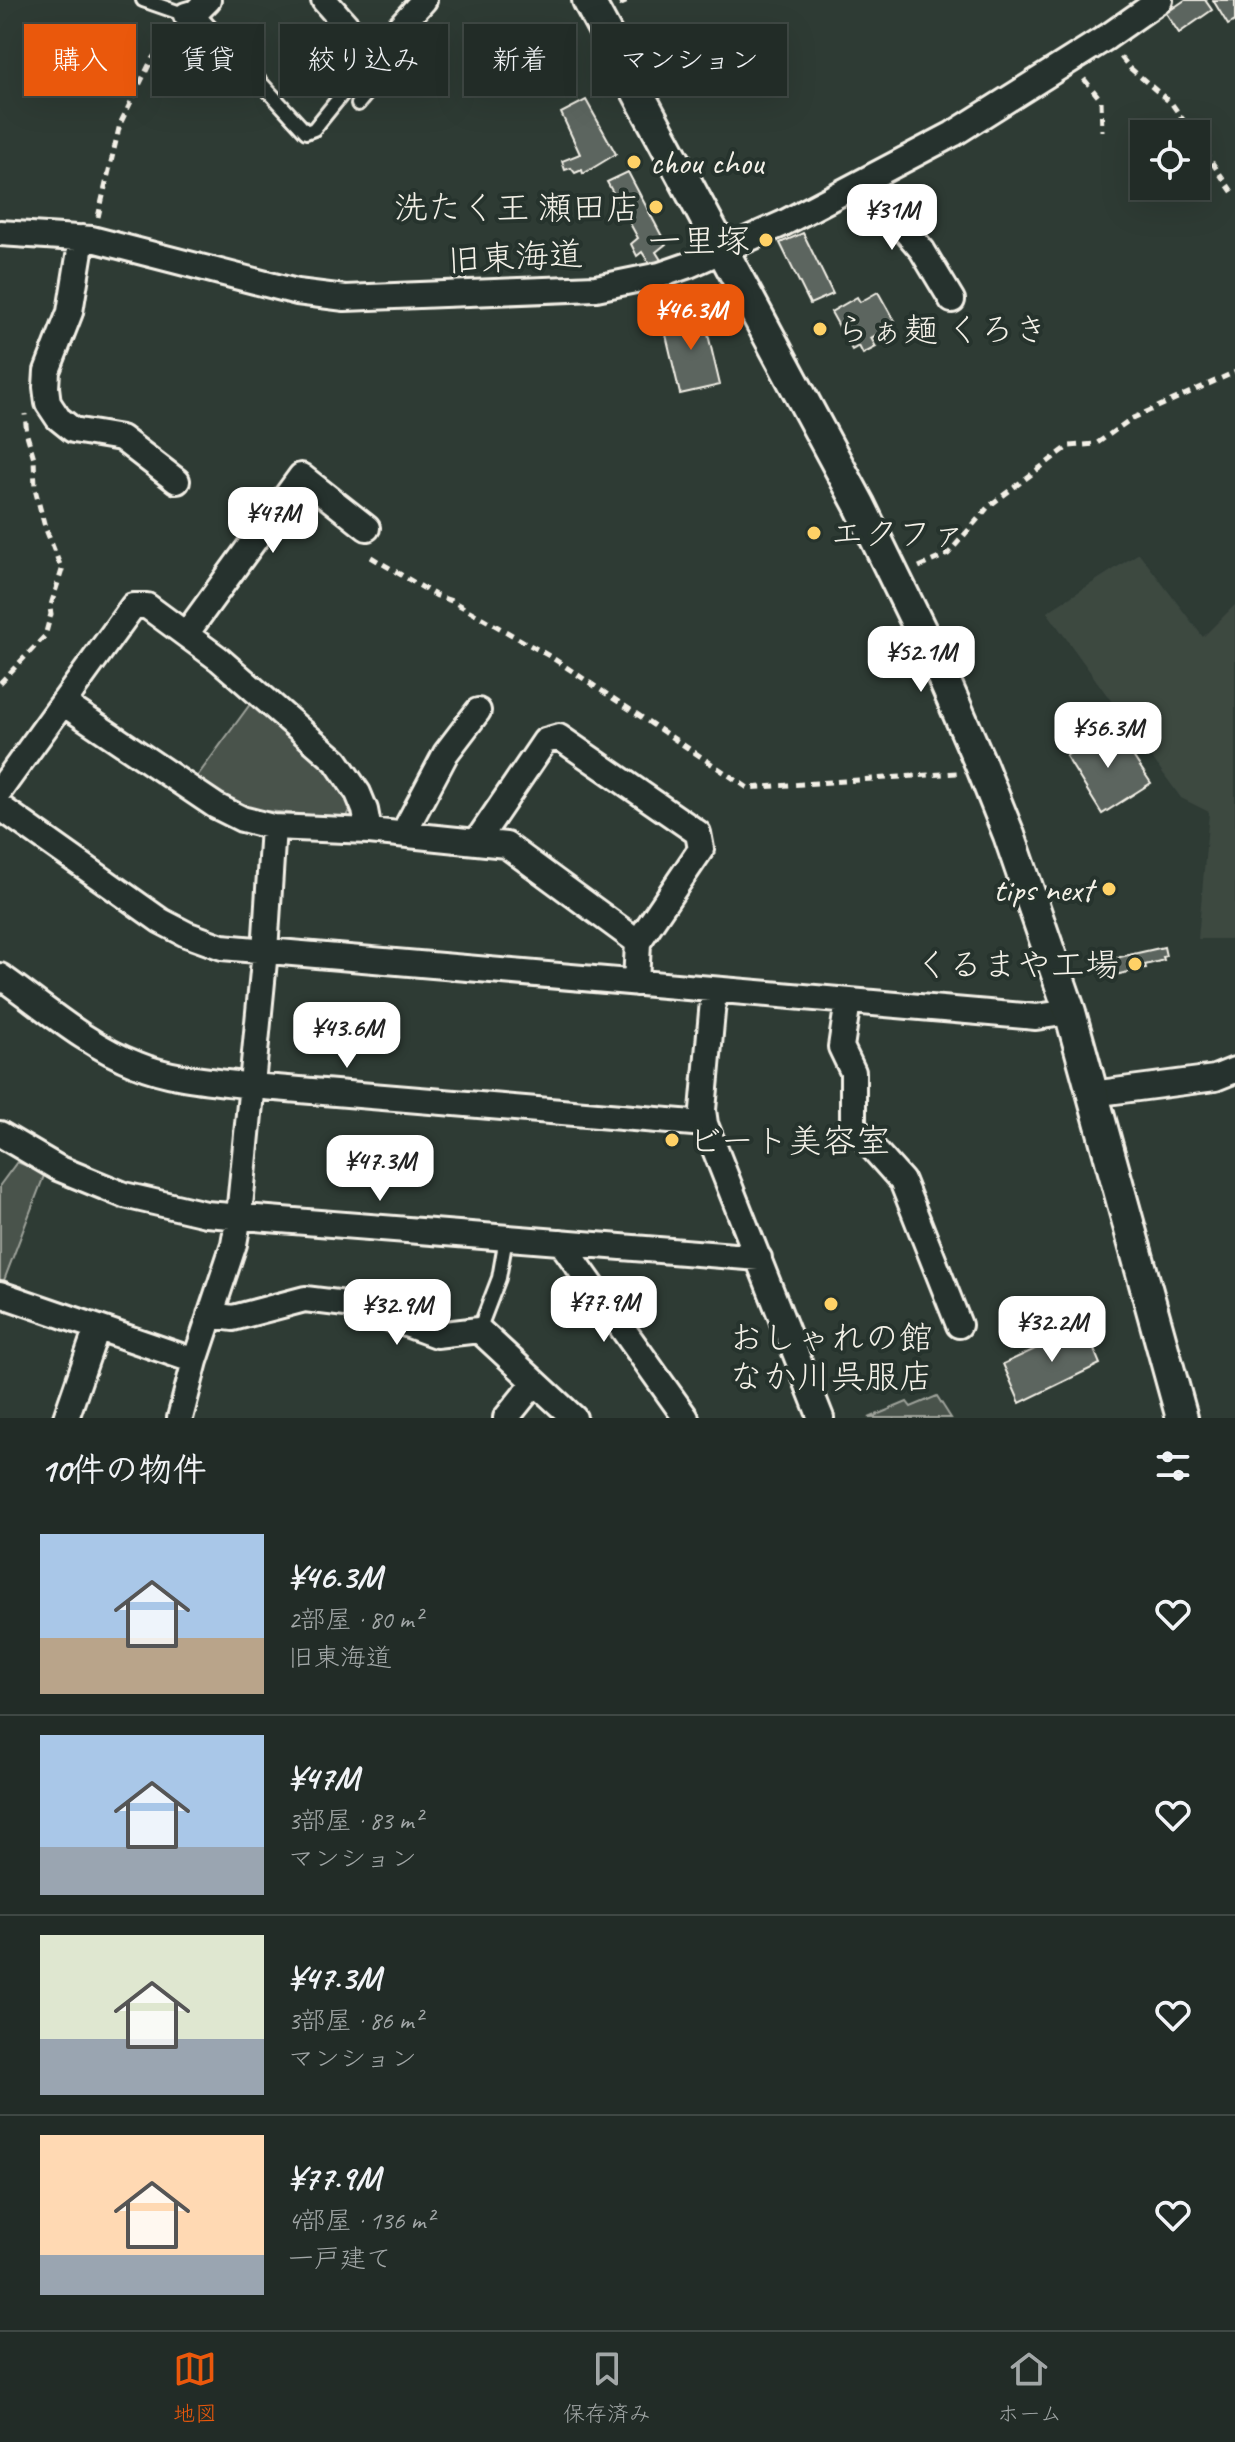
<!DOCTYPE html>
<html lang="ja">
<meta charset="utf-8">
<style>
body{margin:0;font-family:Caveat,"Klee One",sans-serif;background:#2a342f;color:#f1f3f6;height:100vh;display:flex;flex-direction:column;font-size:30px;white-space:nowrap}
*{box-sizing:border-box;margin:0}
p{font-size:26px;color:#a2a7a7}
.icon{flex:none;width:44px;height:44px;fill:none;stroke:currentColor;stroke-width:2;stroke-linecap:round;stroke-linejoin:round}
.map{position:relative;height:1418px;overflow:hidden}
.drawer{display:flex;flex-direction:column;background:#222c27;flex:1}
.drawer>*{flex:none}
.banner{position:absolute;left:24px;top:24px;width:800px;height:72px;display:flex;gap:16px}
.buttons{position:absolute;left:1130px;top:120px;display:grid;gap:16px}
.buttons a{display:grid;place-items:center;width:80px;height:80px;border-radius:0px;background:#222c27;box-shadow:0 8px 32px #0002,0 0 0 2px #3f4844;font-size:40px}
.price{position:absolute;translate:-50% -68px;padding:0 18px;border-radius:16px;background:#fff;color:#222;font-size:26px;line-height:52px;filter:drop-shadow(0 2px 4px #0008)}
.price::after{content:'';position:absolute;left:50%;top:48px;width:24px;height:18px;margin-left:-12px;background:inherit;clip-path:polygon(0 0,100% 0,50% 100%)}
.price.on{background:#ea580c;color:#fff}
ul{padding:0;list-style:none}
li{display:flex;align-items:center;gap:24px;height:200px;padding:0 40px}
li+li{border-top:2px solid #3f4844}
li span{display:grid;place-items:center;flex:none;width:224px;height:160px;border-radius:0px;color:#555}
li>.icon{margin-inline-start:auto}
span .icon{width:96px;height:96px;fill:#fffc;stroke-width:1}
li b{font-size:34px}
h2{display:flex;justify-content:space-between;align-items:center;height:96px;padding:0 40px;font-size:34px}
.tag{padding:0 28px;border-radius:0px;background:#222c27;box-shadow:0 8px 32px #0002,0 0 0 2px #3f4844;font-size:28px;line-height:72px}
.tag.on{background:#ea580c;color:#fff}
.tabs{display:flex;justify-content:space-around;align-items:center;height:112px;border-top:2px solid #3f4844;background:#222c27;font-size:22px;color:#a2a7a7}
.tabs a{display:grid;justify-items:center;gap:4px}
.tabs .on{color:#ea580c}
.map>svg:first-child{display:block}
.built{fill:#3c4841}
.green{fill:#48524c;stroke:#9ea29a;stroke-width:2}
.building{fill:#5c655e;stroke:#f4f1e8;stroke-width:2}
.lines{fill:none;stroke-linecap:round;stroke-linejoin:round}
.service-casing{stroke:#f4f1e8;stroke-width:18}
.minor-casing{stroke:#f4f1e8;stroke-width:30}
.tertiary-casing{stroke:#f4f1e8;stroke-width:36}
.path{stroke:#f4f1e8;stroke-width:5;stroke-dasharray:8 6;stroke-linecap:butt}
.service{stroke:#26332d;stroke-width:12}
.minor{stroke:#26332d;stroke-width:24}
.tertiary{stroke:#26332d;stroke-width:30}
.poi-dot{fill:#ffd166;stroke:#26332d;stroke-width:3}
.labels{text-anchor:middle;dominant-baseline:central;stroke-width:8;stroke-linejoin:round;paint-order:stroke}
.poi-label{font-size:34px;fill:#f4f1e8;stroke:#26332d;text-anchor:start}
.street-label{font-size:34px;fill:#f4f1e8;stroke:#26332d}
</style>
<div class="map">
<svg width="1235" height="1418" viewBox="0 0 1235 1418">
<rect width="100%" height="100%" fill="#2e3b34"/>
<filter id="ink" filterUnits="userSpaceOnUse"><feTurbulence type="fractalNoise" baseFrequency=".0125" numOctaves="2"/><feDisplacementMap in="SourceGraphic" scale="16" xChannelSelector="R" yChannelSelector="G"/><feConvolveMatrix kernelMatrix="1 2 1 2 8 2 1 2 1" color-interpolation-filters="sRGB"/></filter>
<g filter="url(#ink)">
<path class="built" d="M1139 553 1203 637 1235 605V939H1198L1209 812 1181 798 1047 612Z"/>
<path class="green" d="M251 703C292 738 323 759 353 805L346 818 255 810 230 801 196 778Z
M17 1162 45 1173 3 1283 0 1282V1185Z
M937 1396 951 1418H869L907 1402 911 1407Z"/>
<path class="building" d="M1185 0H1205L1212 10 1179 33 1166 13Z
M1213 0H1235V21L1228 25Z
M586 100 616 154 583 174 582 170 575 173 571 168 565 170 562 161 580 154 561 113Z
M628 172 666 244 656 252 661 260 651 266 642 252 637 256 631 244 638 238 607 182Z
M803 233 833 294 810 304 780 243Z
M878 292 896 324 871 338 876 347 863 354 859 346 852 350 831 312 857 297 860 302Z
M702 309 720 385 680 394 662 318Z
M1113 726 1151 783 1102 814 1066 756Z
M1164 947 1166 956 1163 957 1164 960 1145 965 1146 968 1115 975 1111 959Z
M1084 1326 1100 1364 1020 1403 1003 1364Z"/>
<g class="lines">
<defs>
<path id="service" d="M143 0 186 15
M196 12 306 132 314 129 373 56
M405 48 411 73
M358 104 405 48 412 21
M479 1330 499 1278 506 1238"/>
<path id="minor" d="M324 0 373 56 424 0
M186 15 196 12 208 0
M863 182 922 250 952 300
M0 233 92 239 297 292 345 298 596 288 660 275 689 265 782 224 953 134 1107 37 1160 0
M82 238 70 312 47 371 46 387 48 403 58 418 73 430 121 438 177 481
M186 634 301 476 367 528
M63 703 216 806 242 819 273 827 369 831 506 845 638 942 636 983
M0 790 133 606H147L219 659 336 761 358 793 365 810 369 831
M0 807 161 921 186 934 222 947 1036 1017 1070 1012
M403 834 446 753 478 711
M477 841 545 741 559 737 698 833 701 849 638 942
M0 976C43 1006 86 1045 136 1064 172 1079 214 1081 252 1086L705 1124
M714 990 703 1110 705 1124 821 1418
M848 1001 841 1047 853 1072V1126L902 1181 959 1325
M1092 1094 1215 1078 1235 1070
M0 1134 58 1168 124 1195 206 1214 759 1258
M561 1242 686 1418
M0 1294 195 1361
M210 1315 233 1318 305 1299 354 1305 436 1335 479 1330 574 1418
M66 1418 97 1328
M180 1418 195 1361 234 1244 239 1216 265 951 273 827
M506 1418 535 1382"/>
<path id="tertiary" d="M588 0 859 504 938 666 981 765 1009 835 1070 1012 1182 1418"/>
</defs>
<use href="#service" class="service-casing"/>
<use href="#minor" class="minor-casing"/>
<use href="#tertiary" class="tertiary-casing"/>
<path class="path" d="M619 5 630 0
M1121 57 1130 68 1172 104 1193 134
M1084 79 1101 100 1102 131
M1196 139 1235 196
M98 217 120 124 152 59 173 32
M371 557 437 596 452 601 551 657 748 788 957 773
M919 567 948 554 989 506 1069 446 1096 444 1131 419 1235 372
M0 683 45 636 51 614 50 608 62 570 45 527 35 489 34 458 27 435 25 414"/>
<use href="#service" class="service"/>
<use href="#minor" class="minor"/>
<use href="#tertiary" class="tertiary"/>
</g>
</g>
<g class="poi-dot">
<circle cx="634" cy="162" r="8"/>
<circle cx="656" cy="207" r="8"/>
<circle cx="766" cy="240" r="8"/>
<circle cx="820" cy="329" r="8"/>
<circle cx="814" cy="533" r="8"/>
<circle cx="1109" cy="889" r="8"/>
<circle cx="1135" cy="964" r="8"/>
<circle cx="672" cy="1140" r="8"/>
<circle cx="831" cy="1304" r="8"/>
</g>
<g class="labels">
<g class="poi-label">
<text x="650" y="162">chou chou</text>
<text x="640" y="207" text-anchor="end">洗たく王 瀬田店</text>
<text x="750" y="240" text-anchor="end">一里塚</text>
<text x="836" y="329">らぁ麺 くろき</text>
<text x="830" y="533">エクファ</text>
<text x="1093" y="889" text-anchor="end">tips next</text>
<text x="1119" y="964" text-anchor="end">くるまや工場</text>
<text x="688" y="1140">ビート美容室</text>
<text x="831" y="1337" text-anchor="middle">おしゃれの館<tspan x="831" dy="39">なか川呉服店</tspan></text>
</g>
<g class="street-label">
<text transform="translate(515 257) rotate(-3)">旧東海道</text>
</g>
</g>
</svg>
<div class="buttons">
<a><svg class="icon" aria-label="locate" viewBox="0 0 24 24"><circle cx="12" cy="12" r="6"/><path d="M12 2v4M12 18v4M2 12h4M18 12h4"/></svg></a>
</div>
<b class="price" style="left:892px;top:252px">¥31M</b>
<b class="price on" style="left:691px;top:352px">¥46.3M</b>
<b class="price" style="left:273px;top:555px">¥47M</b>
<b class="price" style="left:921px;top:694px">¥52.1M</b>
<b class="price" style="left:1108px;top:770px">¥56.3M</b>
<b class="price" style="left:347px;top:1070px">¥43.6M</b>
<b class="price" style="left:380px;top:1203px">¥47.3M</b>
<b class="price" style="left:604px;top:1344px">¥77.9M</b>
<b class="price" style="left:397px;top:1347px">¥32.9M</b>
<b class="price" style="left:1052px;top:1364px">¥32.2M</b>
<div class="banner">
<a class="tag on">購入</a>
<a class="tag">賃貸</a>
<a class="tag">絞り込み</a>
<a class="tag">新着</a>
<a class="tag">マンション</a>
</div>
</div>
<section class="drawer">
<h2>10件の物件<svg class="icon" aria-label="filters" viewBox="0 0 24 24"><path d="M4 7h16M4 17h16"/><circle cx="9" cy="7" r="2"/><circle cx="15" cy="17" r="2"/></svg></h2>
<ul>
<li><span style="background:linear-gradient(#a9c7e8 65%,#b9a48a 0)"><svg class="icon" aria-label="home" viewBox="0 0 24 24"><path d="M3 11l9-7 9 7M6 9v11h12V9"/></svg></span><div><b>¥46.3M</b><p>2部屋 · 80 m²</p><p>旧東海道</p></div><svg class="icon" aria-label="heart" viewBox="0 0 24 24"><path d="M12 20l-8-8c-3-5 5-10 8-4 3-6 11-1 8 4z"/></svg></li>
<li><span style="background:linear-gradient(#a9c7e8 70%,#9aa5b1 0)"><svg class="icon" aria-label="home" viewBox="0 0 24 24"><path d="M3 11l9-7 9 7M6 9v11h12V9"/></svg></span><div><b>¥47M</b><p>3部屋 · 83 m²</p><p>マンション</p></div><svg class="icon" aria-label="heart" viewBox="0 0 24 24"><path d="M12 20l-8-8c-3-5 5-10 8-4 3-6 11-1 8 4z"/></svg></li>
<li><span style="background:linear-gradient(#dfe7d0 65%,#9aa5b1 0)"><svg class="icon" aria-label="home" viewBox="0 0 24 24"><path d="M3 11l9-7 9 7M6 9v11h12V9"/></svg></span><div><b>¥47.3M</b><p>3部屋 · 86 m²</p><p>マンション</p></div><svg class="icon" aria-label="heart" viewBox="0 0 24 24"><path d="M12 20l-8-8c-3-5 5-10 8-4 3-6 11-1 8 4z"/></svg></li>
<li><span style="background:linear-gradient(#ffd9b3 75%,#9aa5b1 0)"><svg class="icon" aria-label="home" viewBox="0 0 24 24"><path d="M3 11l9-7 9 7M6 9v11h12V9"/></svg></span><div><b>¥77.9M</b><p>4部屋 · 136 m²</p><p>一戸建て</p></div><svg class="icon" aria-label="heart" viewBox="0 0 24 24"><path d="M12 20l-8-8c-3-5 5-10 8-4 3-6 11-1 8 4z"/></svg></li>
</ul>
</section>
<nav class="tabs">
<a class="on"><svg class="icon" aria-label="map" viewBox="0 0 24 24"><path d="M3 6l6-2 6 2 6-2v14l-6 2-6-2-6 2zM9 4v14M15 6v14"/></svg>地図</a>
<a><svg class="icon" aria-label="saved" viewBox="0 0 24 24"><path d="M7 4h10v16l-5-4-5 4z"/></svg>保存済み</a>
<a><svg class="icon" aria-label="home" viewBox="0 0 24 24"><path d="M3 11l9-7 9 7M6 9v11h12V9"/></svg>ホーム</a>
</nav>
